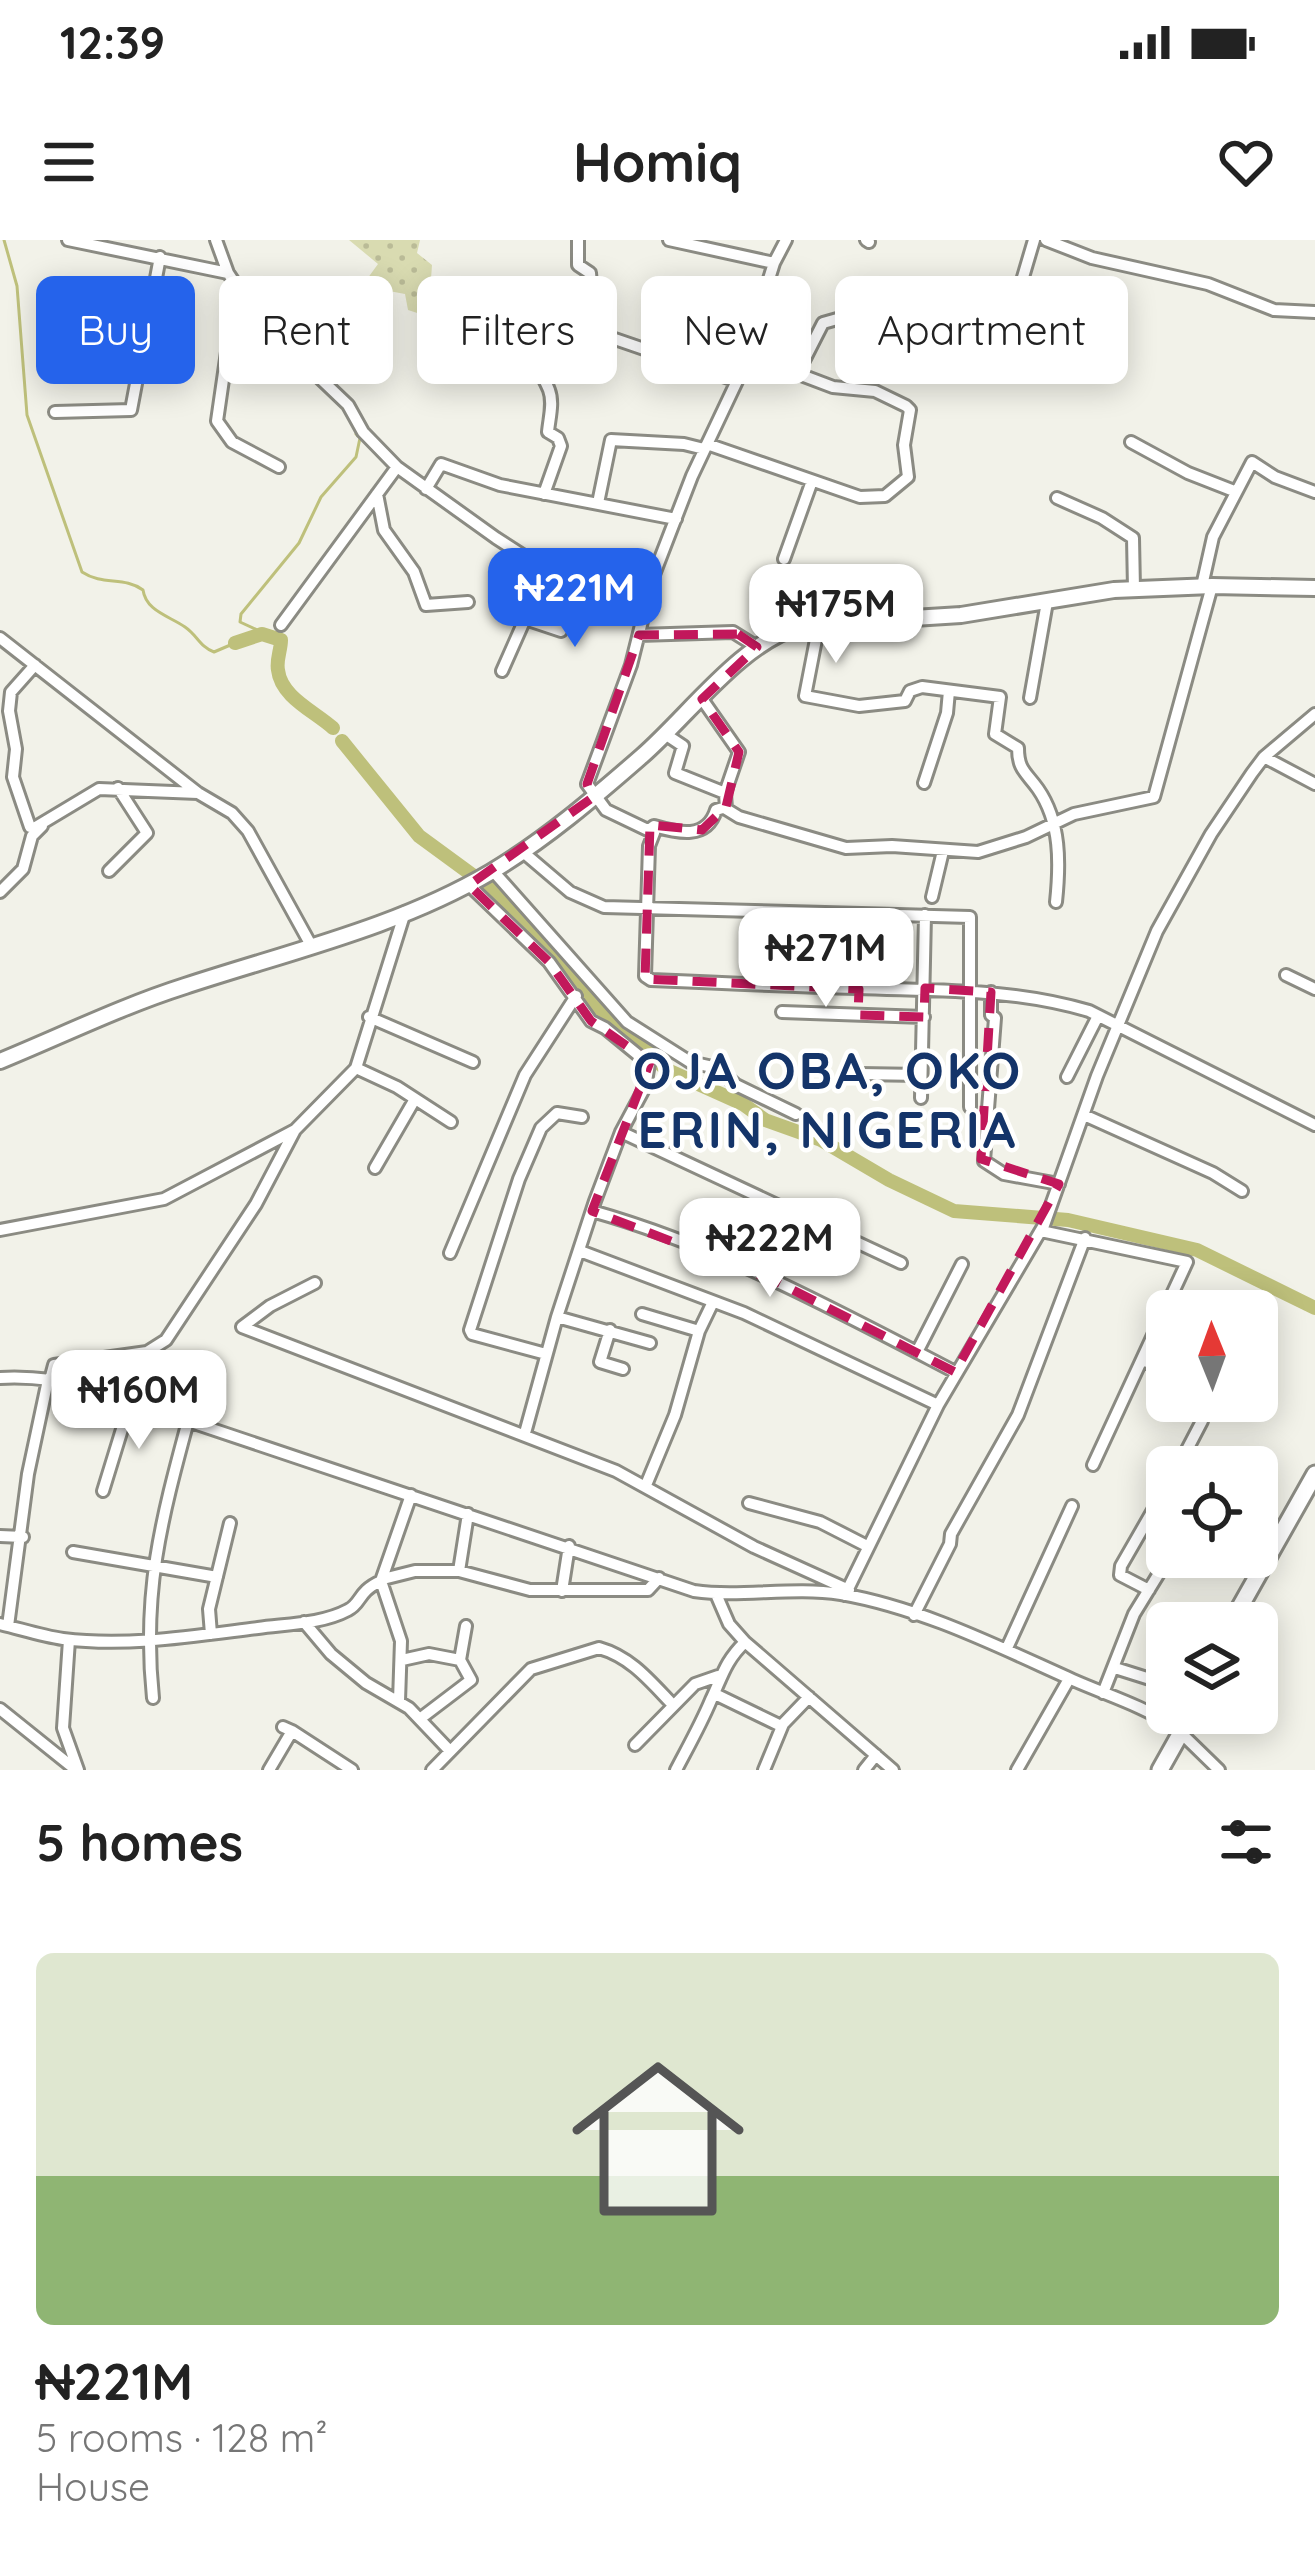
<!DOCTYPE html>
<meta charset="utf-8">
<style>
body{margin:0;font-family:Quicksand,sans-serif;background:#f6f6f6;color:#222;height:100vh;display:flex;flex-direction:column;font-size:45px;white-space:nowrap}
*{box-sizing:border-box;margin:0}
p{font-size:39px;color:#767676}
.icon{flex:none;width:66px;height:66px;fill:none;stroke:currentColor;stroke-width:2;stroke-linecap:round;stroke-linejoin:round}
.map{position:relative;height:1530px;overflow:hidden}
.side{display:flex;flex-direction:column;background:#fff;flex:1}
.side>*{flex:none}
.top-card{position:absolute;left:36px;top:36px;width:1245px;height:108px;display:flex;gap:24px}
.needle{width:78px;rotate:359deg}
.fabs{position:absolute;left:1146px;top:1050px;display:grid;gap:24px}
.fabs a{display:grid;place-items:center;width:132px;height:132px;border-radius:18px;background:#fff;box-shadow:0 6px 30px #0003;font-size:60px}
.price{position:absolute;translate:-50% -102px;padding:0 27px;border-radius:24px;background:#fff;color:#222;font-size:39px;line-height:78px;filter:drop-shadow(0 3px 6px #0008)}
.price::after{content:'';position:absolute;left:50%;top:72px;width:36px;height:27px;margin-left:-18px;background:inherit;clip-path:polygon(0 0,100% 0,50% 100%)}
.price.on{background:#2563eb;color:#fff}
ul{padding:0;list-style:none}
li{display:grid;align-content:center;gap:24px;height:636px;padding:0 36px}
li span{display:grid;place-items:center;height:372px;border-radius:18px;color:#555}
li>.icon{margin-inline-start:auto}
span .icon{width:216px;height:216px;fill:#fffc;stroke-width:1}
li b{font-size:51px}
h2{display:flex;justify-content:space-between;align-items:center;height:144px;padding:0 36px;font-size:51px}
.tag{padding:0 42px;border-radius:18px;background:#fff;box-shadow:0 6px 30px #0003;font-size:42px;line-height:108px}
.tag.on{background:#2563eb;color:#fff}
.status{display:flex;justify-content:space-between;align-items:center;height:84px;padding:0 60px;background:#fff;direction:ltr}
.status svg{height:33px;fill:currentColor}
header{display:flex;justify-content:space-between;align-items:center;height:156px;padding:0 36px;background:#fff;font-size:54px;font-weight:700}
.map>svg:first-child{display:block}
.grass{fill:url(#grass-dots)}
.lines{fill:none;stroke-linecap:round;stroke-linejoin:round}
.stream{stroke:#bec07b;stroke-width:3}
.river{stroke:#bec07b;stroke-width:14}
.minor-casing{stroke:#8b8b83;stroke-width:16}
.major-casing{stroke:#8b8b83;stroke-width:20}
.highway-casing{stroke:#8b8b83;stroke-width:21}
.minor{stroke:#fff;stroke-width:10}
.major{stroke:#fff;stroke-width:14}
.highway{stroke:#fff;stroke-width:15}
.marked{fill:none;stroke:#c2185b;stroke-width:9;stroke-dasharray:24 15;stroke-linejoin:round}
.labels{text-anchor:middle;dominant-baseline:central;stroke-width:9;stroke-linejoin:round;paint-order:stroke}
.district-label{font-size:51px;font-weight:bold;letter-spacing:3px;fill:#143469;stroke:#fffffe}
</style>
<div class="status"><b>12:39</b><svg viewBox="0 0 49 12"><path d="M0 12V9h3v3zM5 12V6h3v6zM10 12V3h3v9zM15 12V0h3v12zM26 1h20v11H26zM47 4h2v5h-2z"/></svg></div>
<header><svg class="icon" aria-label="menu" viewBox="0 0 24 24"><path d="M4 6h16M4 12h16M4 18h16"/></svg>Homiq<svg class="icon" aria-label="heart" viewBox="0 0 24 24"><path d="M12 20l-8-8c-3-5 5-10 8-4 3-6 11-1 8 4z"/></svg></header>
<div class="map">
<svg width="1315" height="1530" viewBox="0 0 1315 1530">
<defs>
<pattern id="grass-dots" width="8" height="8" patternUnits="userSpaceOnUse" patternTransform="scale(3)"><rect width="8" height="8" fill="#d9dbb1"/><path d="M2 2h.1M6 6h.1" fill="none" stroke="#babb97" stroke-width="1.8" stroke-linecap="round"/></pattern>
</defs>
<rect width="100%" height="100%" fill="#f2f2e9"/>
<path class="grass" d="M420 0 417 13 432 25 430 53 453 69 468 48 477 59 457 86 408 70 405 54 362 46 378 24 349 0Z"/>
<g class="lines">
<path class="stream" d="M4 0 17 46 27 175 82 332C103 346 124 336 143 350 146 371 169 376 185 387 197 395 200 407 214 412L235 403
M268 395 240 382 241 374 299 303 321 257 356 217 360 198 356 194"/>
<path class="river" d="M235 403 262 394 281 400C281 410 276 420 278 430 281 457 314 471 333 488
M342 501 419 596 490 648 609 779 610 785 643 806 665 829 743 864 765 880 821 900 889 940 954 971 1068 980 1197 1010 1315 1068"/>
<defs>
<path id="minor" d="M68 0 228 33
M216 0 228 33 260 81 348 165 363 192 397 227 496 298 558 338 644 374
M578 0V25L590 33 596 98
M669 0 774 23
M786 0 774 23 737 141 692 236 653 337 631 425 587 544 606 570 654 593 649 606 645 736 651 740C719 743 788 746 857 748 936 751 1011 748 1089 771L1315 885
M866 0 869 2
M1034 0 1013 71 1024 99 1064 126
M1046 0 1092 18 1208 44 1274 70 1315 72
M251 69 227 112 217 181 232 202 279 227
M797 134 823 83 855 74
M55 172 131 170 160 17
M1131 202 1188 233 1234 251
M707 204 860 257 885 256 908 237 904 205 910 170 906 166 875 151 833 147 746 114
M426 249 441 224 500 245 676 279
M377 254 384 290 414 332 426 365 468 362
M544 254 561 206 558 198 548 192C549 179 554 163 549 150 540 127 524 117 545 95L612 98 737 141
M1057 258 1102 278 1133 298 1134 349
M598 263 611 200 684 204 704 209
M784 319 812 241
M1202 346 1213 297 1252 222 1275 237 1315 252
M525 379 561 391 581 347
M819 384 805 456 859 466 905 461 910 451 922 447 1000 457 995 494 1018 508C1018 530 1026 532 1038 549 1061 582 1060 624 1056 662
M281 385 397 227
M639 395 733 392 757 407
M0 398 198 553 232 573 248 591 312 707
M35 425 11 452 9 471 16 509 13 537 30 587 34 588 99 549 198 553
M502 431 525 379 554 335
M1030 458 1047 362
M702 459 739 512 725 553 726 569 739 577 846 608 892 606 978 612 1026 597 1074 574 1154 557 1212 346
M665 494 683 506 675 533 725 553
M1264 517 1315 544
M924 543 947 473 949 451
M650 589 654 586C678 593 707 600 716 570L726 567
M523 612 570 652 604 667 970 677V867
M109 631 147 593 118 548
M493 631 627 782 690 822 717 828 736 845 796 874
M469 645 549 722 591 781 605 788 649 824 645 847 621 892 595 961 557 1077 525 1193
M0 652 23 629 32 596 42 586
M932 657 943 611
M1286 735 1315 749
M991 752V775L995 778 984 921 1004 934 1059 944
M782 772 924 777
M369 777 473 822
M356 828 397 847 451 882
M859 834 921 835
M1067 837 1098 776
M921 858 925 675
M1084 875 1213 933 1242 951
M621 892 901 1023
M375 928 415 859
M592 971C720 1007 838 1071 955 1132
M0 990 164 959 295 890 356 828 405 672
M1041 991 1187 1022 1093 1225
M580 1011 744 1073 938 1165
M450 1013 525 835 576 756
M315 1043 270 1066 242 1087 616 1231 754 1307 849 1350
M642 1074 699 1091
M557 1077 650 1103
M610 1090 600 1122 623 1129
M917 1112 962 1024
M546 1114 472 1094 470 1090 519 939 541 888 557 873 582 877
M1143 1120 1167 1131
M0 1138C67 1134 126 1158 188 1181L694 1351C743 1358 791 1346 841 1354 922 1368 999 1407 1073 1440 1107 1455 1143 1466 1173 1486
M50 1140 54 1125 147 1112 166 1100 256 964 295 890
M1234 1161 1258 1170
M1178 1227 1202 1181
M646 1245 675 1175 699 1091 713 1062
M103 1251 131 1160
M749 1263 820 1282 867 1306
M0 1296 23 1297
M73 1312 217 1337
M459 1331 468 1274
M383 1339 415 1331H459L530 1350H648L659 1338
M1149 1350 1120 1335 1121 1326 1167 1246
M562 1351 569 1306
M716 1354 729 1384 745 1402 893 1530
M845 1355 938 1165 1044 985 1097 836 1157 691 1211 594 1252 533 1264 517 1315 474
M914 1375 950 1304 951 1294 1018 1175 1085 998
M304 1382 331 1414 366 1443 409 1468 450 1511
M0 1384C21 1389 42 1396 63 1399 128 1407 194 1396 258 1388 286 1384 322 1384 348 1370 362 1363 357 1352 381 1341
M8 1386 28 1234 48 1140
M211 1394 209 1369 230 1283
M69 1400 63 1488 78 1530
M1007 1408 1072 1266
M402 1420 429 1414 460 1420
M1115 1428 1150 1439 1159 1435 1167 1439
M1103 1453 1134 1374 1169 1317
M715 1454 781 1486
M153 1458C142 1353 161 1281 188 1181
M399 1461 401 1401 381 1341 411 1255
M0 1469 76 1530
M421 1478 471 1440 460 1420 466 1386
M292 1491 352 1530
M1181 1493 1219 1530
M635 1505 695 1444 718 1436
M269 1530 292 1491 283 1487
M432 1530 531 1429 599 1408C631 1417 650 1441 673 1465
M676 1530C688 1507 701 1484 711 1460 722 1437 725 1421 745 1402
M764 1530 783 1484 809 1457
M864 1530 876 1515
M1017 1530 1069 1439"/>
<path id="major" d="M0 821C61 796 122 766 185 746 288 712 398 687 491 632 545 600 595 557 642 516 690 474 741 402 802 385L961 375 1114 350 1212 346 1315 348"/>
<path id="highway" d="M1231 1383 1315 1234
M1160 1530 1192 1473"/>
</defs>
<use href="#minor" class="minor-casing"/>
<use href="#major" class="major-casing"/>
<use href="#highway" class="highway-casing"/>
<use href="#minor" class="minor"/>
<use href="#major" class="major"/>
<use href="#highway" class="highway"/>
</g>
<path class="marked" d="M738 394 757 407 702 459 739 512 726 567 702 590 650 585 645 739 859 749 858 775 924 777 925 748 991 752 981 919 1059 944 955 1132 773 1040 592 971 650 822 591 781 549 722 469 645 592 558 587 544 639 395Z"/>
<g class="labels">
<g class="district-label">
<text x="828" y="830">OJA OBA, OKO<tspan x="828" dy="59">ERIN, NIGERIA</tspan></text>
</g>
</g>
</svg>
<div class="fabs">
<a><svg class="needle" viewBox="-14 -14 28 28"><path d="M0-13l5 13h-10z" fill="#e53935"/><path d="M0 13l5-13h-10z" fill="#767676"/></svg></a>
<a><svg class="icon" aria-label="locate" viewBox="0 0 24 24"><circle cx="12" cy="12" r="6"/><path d="M12 2v4M12 18v4M2 12h4M18 12h4"/></svg></a>
<a><svg class="icon" aria-label="layers" viewBox="0 0 24 24"><path d="M12 4l9 5-9 5-9-5zM3 14l9 5 9-5"/></svg></a>
</div>
<b class="price on" style="left:575px;top:410px">₦221M</b>
<b class="price" style="left:836px;top:426px">₦175M</b>
<b class="price" style="left:826px;top:770px">₦271M</b>
<b class="price" style="left:770px;top:1060px">₦222M</b>
<b class="price" style="left:139px;top:1212px">₦160M</b>
<div class="top-card">
<a class="tag on">Buy</a>
<a class="tag">Rent</a>
<a class="tag">Filters</a>
<a class="tag">New</a>
<a class="tag">Apartment</a>
</div>
</div>
<section class="side">
<h2>5 homes<svg class="icon" aria-label="filters" viewBox="0 0 24 24"><path d="M4 7h16M4 17h16"/><circle cx="9" cy="7" r="2"/><circle cx="15" cy="17" r="2"/></svg></h2>
<ul>
<li><span style="background:linear-gradient(#dfe7d0 60%,#8fb573 0)"><svg class="icon" aria-label="home" viewBox="0 0 24 24"><path d="M3 11l9-7 9 7M6 9v11h12V9"/></svg></span><div><b>₦221M</b><p>5 rooms · 128 m²</p><p>House</p></div></li>
</ul>
</section>
